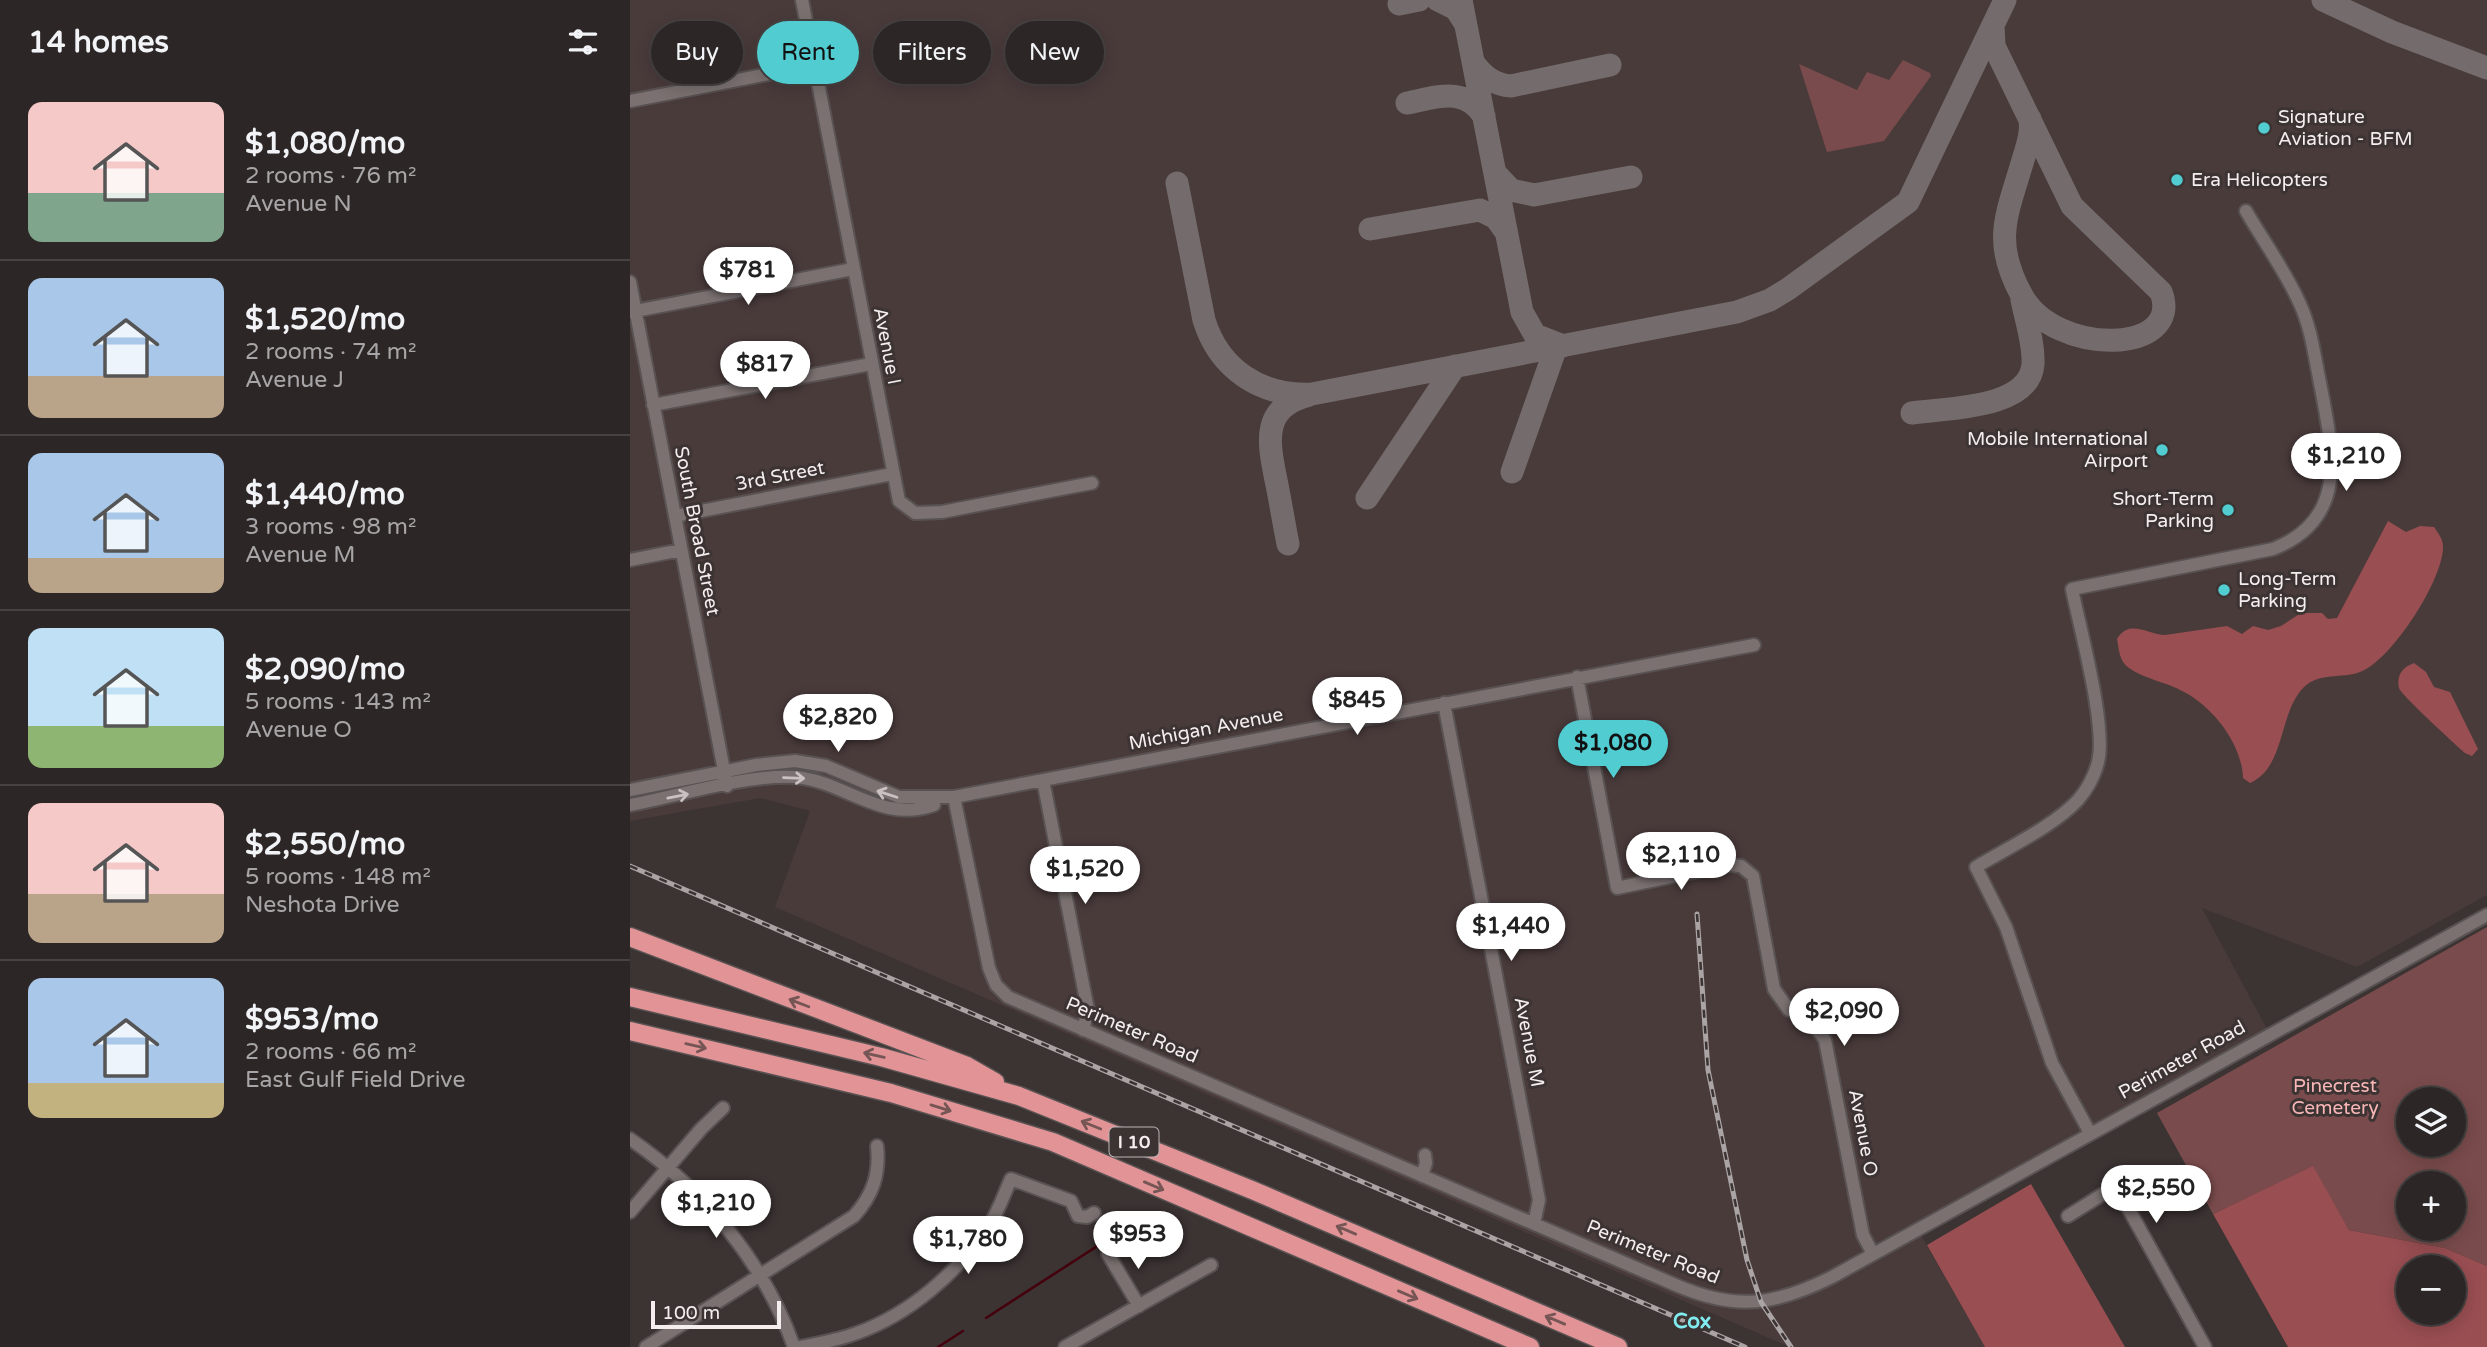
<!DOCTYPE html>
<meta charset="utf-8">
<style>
body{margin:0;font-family:"Varela Round",sans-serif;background:#393232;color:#f1f3f6;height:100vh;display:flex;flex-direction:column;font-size:26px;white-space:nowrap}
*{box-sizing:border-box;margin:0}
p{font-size:23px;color:#a7a5a7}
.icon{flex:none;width:38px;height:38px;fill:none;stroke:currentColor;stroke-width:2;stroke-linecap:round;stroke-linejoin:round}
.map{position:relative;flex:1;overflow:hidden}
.details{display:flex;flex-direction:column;background:#2d2626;width:630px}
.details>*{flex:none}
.guide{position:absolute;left:21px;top:21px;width:665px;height:63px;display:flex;gap:14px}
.controls{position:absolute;left:1766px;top:1087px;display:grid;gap:14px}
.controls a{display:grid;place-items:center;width:70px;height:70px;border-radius:50%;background:#2d2626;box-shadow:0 4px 18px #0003,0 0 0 2px #484343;font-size:35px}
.scale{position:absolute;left:21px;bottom:18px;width:130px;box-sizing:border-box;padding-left:7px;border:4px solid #f4eeee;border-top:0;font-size:19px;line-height:24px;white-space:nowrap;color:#f4eeee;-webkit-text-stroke:5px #3c3333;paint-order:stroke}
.price{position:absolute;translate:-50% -60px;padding:0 16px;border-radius:24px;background:#fff;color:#222;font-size:23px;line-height:46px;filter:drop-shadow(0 2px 4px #0008)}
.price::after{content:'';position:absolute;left:50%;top:42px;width:21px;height:16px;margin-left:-10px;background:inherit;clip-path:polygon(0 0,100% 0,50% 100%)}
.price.on{background:#51ccd1;color:#111}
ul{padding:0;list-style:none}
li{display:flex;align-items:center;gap:21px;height:175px;padding:0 28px}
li+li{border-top:2px solid #484343}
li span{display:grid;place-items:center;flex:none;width:196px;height:140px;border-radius:14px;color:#555}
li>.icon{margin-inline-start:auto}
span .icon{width:84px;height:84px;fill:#fffc;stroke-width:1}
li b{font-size:30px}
h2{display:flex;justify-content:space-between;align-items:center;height:84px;padding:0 28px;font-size:30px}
.chip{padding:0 24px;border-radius:32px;background:#2d2626;box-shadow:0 4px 18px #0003,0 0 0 2px #484343;font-size:24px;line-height:63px}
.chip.on{background:#51ccd1;color:#111}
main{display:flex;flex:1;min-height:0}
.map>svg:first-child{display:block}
.built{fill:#4a3b3b}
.green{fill:#7a4b4c;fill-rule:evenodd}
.forest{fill:#994e52;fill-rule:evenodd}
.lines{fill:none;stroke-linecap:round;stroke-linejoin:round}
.stream{stroke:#44000c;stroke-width:2.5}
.taxiway{stroke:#746c6c;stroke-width:23}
.minor-casing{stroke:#595252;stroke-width:16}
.highway-casing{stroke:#595252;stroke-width:21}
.minor{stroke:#7b7171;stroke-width:12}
.highway{stroke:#e19395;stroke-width:18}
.rail-casing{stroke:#aba4a4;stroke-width:5}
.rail{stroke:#3c3333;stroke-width:2.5;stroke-dasharray:8;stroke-linecap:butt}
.oneway{stroke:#cac2c2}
.oneway2{stroke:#765555}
.poi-dot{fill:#51ccd1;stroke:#3c3333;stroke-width:2.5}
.labels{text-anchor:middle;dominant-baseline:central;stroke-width:6;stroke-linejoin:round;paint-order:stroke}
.shield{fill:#3c3333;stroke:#bdb6b6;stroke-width:2}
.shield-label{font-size:18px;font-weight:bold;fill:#f4eeee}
.poi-label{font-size:19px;fill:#f4eeee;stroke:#3c3333;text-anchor:start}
.street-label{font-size:19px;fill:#f4eeee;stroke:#3c3333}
.park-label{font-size:19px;fill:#f9b6b7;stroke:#3c3333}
.neighbourhood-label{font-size:21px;font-weight:bold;fill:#80ecef;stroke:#3c3333}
</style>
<main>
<section class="details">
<h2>14 homes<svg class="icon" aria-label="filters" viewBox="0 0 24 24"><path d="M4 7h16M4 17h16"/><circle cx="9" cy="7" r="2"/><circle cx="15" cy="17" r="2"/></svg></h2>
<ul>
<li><span style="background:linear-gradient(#f6c9c9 65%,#7fa58c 0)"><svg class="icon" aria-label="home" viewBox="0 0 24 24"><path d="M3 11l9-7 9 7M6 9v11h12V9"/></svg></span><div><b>$1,080/mo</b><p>2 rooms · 76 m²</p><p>Avenue N</p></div></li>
<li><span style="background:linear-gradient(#a9c7e8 70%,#b9a48a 0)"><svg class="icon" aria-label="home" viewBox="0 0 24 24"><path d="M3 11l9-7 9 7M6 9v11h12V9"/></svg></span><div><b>$1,520/mo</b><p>2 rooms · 74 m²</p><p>Avenue J</p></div></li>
<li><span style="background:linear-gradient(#a9c7e8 75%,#b9a48a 0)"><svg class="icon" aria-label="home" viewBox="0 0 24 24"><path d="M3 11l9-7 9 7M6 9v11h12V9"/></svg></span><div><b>$1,440/mo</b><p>3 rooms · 98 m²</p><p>Avenue M</p></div></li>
<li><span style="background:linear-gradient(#bfe0f5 70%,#8fb573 0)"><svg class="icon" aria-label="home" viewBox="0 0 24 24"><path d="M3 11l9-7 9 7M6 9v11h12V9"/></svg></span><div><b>$2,090/mo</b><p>5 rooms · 143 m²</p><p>Avenue O</p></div></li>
<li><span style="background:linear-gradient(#f6c9c9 65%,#b9a48a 0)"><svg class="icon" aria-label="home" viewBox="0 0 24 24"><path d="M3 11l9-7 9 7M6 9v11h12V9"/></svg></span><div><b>$2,550/mo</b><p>5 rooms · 148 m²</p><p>Neshota Drive</p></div></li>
<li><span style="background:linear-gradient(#a9c7e8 75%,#c2b280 0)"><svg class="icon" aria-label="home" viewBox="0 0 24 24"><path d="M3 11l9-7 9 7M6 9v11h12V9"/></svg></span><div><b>$953/mo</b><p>2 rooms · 66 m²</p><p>East Gulf Field Drive</p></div></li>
</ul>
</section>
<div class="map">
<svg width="1857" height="1347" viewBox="0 0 1857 1347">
<rect width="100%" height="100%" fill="#3c3333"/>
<path class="built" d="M0 0H1857V895L1727 967 1572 908 1637 1029 1285 1225 1355 1347H1160L145 907 180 811 130 798 0 821Z"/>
<path class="green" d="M1273 60 1300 73 1301 76 1254 141 1197 152 1169 64 1227 90 1237 72 1259 80Z
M1857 927V1266L1815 1248 1719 1230 1682 1167 1583 1214 1527 1113ZM1778 1099H1824V1144H1778ZM1778 1183H1824V1228H1778Z"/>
<path class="forest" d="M1758 521 1776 532 1790 526 1804 527C1808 533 1813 539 1813 546 1814 579 1761 661 1730 672 1711 679 1690 672 1674 687 1648 713 1656 767 1620 783L1613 778C1612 744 1583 707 1554 692 1537 682 1514 679 1499 668 1489 661 1489 649 1487 639 1499 618 1519 635 1535 635L1597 626 1612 634 1623 626 1638 630 1651 626 1671 613H1692L1698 619 1707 618Z
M1784 663 1796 672 1804 687 1820 692 1848 749 1842 756 1835 753C1825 744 1771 695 1769 688 1766 675 1773 667 1784 663Z
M1683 1166 1719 1230 1815 1248 1857 1266V1347H1658L1583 1214ZM1824 1267V1312H1778V1267Z
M1401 1184 1495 1347H1355L1297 1245Z"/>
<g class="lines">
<path class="stream" d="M356 1318 506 1221
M308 1347 333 1331"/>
<path class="taxiway" d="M808 0 826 9 835 23
M831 0 892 312 905 335 933 346
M1693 0 1762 32 1857 68
M769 4 789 0
M1363 25 1364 46 1442 206 1531 292C1555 354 1425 358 1391 294 1362 240 1377 215 1393 160 1397 146 1402 134 1400 119
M843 62C853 76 864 85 881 86L980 65
M777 103C807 97 835 86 854 116
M865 173 881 190 904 195 1001 177
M547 183 574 320C589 369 631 397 682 394L1107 312 1140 300 1158 289 1278 202 1375 0
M740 229 850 210 866 218 876 232
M1282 413C1317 408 1400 409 1403 364 1404 343 1396 320 1392 300
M882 472 926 347
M737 498 825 366
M658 544C654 524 651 505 647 485 639 445 629 408 679 395"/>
<defs>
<path id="minor" d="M172 0 269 501 285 513 312 512 462 483
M0 101 185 65
M0 282 97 786
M0 312 223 269
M23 405 241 364
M45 516 262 474
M0 560 51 550
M947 677 987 888 1098 865 1111 866 1123 876 1144 989 1159 1010 1177 1016 1195 1040 1233 1235 1243 1254
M814 703 909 1200 904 1224
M413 780 458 1010 453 1030
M0 790 126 765 165 761 196 766 269 797H324L1124 645
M324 797 359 968 366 985 378 997 1048 1286C1107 1311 1146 1305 1202 1277L1857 915
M0 805C48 796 118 774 165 777 215 781 251 824 304 805
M1460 1133 1422 1063 1376 927 1346 867C1377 848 1424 826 1448 800 1457 790 1465 775 1468 762 1477 727 1450 629 1442 589L1643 549C1719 519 1703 452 1691 388 1685 360 1682 330 1670 304 1656 272 1634 242 1616 211
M0 1139C74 1190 134 1262 164 1347
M792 1176 796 1163 795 1155
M0 1212 71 1129 93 1108
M1438 1216 1473 1194 1484 1192 1492 1197 1575 1347
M478 1254 509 1306
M16 1347 224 1216C243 1195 250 1174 247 1146
M170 1347C189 1343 209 1340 227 1333 280 1314 327 1273 358 1227 368 1213 374 1194 381 1179L441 1201 448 1216 457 1217 464 1213
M435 1347 581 1265"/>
<path id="highway" d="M0 937 337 1066 365 1082
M0 997 251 1057 389 1096 622 1190 988 1347
M0 1031 261 1093 423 1142 900 1347"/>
</defs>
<use href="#minor" class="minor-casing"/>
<use href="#highway" class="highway-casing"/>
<use href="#minor" class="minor"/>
<use href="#highway" class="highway"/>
<defs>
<path id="rail" d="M0 866 1115 1347
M1067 914 1078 1070 1117 1260 1131 1302 1161 1347"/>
</defs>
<use href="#rail" class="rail-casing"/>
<use href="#rail" class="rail"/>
</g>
<defs><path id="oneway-shaft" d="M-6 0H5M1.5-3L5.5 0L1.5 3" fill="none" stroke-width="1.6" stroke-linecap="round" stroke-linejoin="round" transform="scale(1.75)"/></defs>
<g class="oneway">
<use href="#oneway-shaft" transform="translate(164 778) rotate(2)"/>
<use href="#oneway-shaft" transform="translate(257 794) rotate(-162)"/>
<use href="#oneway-shaft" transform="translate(48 796) rotate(-11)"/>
</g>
<g class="oneway2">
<use href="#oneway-shaft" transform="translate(169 1003) rotate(-159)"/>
<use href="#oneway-shaft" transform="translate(66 1046) rotate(13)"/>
<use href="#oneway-shaft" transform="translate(244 1055) rotate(-167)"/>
<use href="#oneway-shaft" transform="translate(311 1108) rotate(17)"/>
<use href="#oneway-shaft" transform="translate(461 1125) rotate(-158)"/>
<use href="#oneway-shaft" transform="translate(524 1186) rotate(23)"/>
<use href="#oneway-shaft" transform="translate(716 1230) rotate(-157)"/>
<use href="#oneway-shaft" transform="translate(778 1295) rotate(23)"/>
<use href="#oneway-shaft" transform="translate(925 1320) rotate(-157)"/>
</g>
<g class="poi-dot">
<circle cx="1634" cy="128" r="7"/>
<circle cx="1547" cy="180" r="7"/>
<circle cx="1532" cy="450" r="7"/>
<circle cx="1598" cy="510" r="7"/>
<circle cx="1594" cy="590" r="7"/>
</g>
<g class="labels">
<rect class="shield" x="479.5" y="1127.5" width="49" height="29" rx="5"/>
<g class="shield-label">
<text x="504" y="1142">I 10</text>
</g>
<g class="poi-label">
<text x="1648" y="117">Signature<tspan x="1648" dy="22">Aviation - BFM</tspan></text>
<text x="1561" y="180">Era Helicopters</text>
<text x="1518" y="439" text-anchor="end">Mobile International<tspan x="1518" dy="22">Airport</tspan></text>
<text x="1584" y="499" text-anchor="end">Short-Term<tspan x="1584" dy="22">Parking</tspan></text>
<text x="1608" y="579">Long-Term<tspan x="1608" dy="22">Parking</tspan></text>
</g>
<g class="street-label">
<text transform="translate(257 346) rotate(79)">Avenue I</text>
<text transform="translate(150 476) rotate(-11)">3rd Street</text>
<text transform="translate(67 531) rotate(79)">South Broad Street</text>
<text transform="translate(576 729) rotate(-11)">Michigan Avenue</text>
<text transform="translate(502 1030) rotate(23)">Perimeter Road</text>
<text transform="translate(899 1042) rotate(79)">Avenue M</text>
<text transform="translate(1552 1060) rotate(-29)">Perimeter Road</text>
<text transform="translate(1233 1133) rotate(79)">Avenue O</text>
<text transform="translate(1023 1252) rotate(22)">Perimeter Road</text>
</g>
<g class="park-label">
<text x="1705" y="1086">Pinecrest<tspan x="1705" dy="22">Cemetery</tspan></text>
</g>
<g class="neighbourhood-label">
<text x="1062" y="1321">Cox</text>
</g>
</g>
</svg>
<div class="controls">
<a><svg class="icon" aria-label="layers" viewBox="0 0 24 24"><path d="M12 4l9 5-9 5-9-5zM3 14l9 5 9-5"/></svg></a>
<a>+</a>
<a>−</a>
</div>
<div class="scale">100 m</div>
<b class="price" style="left:118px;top:307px">$781</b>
<b class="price" style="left:135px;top:401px">$817</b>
<b class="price" style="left:1716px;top:493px">$1,210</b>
<b class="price" style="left:727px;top:737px">$845</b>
<b class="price" style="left:208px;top:754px">$2,820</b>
<b class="price on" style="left:983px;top:780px">$1,080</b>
<b class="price" style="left:1051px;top:892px">$2,110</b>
<b class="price" style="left:455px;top:906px">$1,520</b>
<b class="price" style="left:881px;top:963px">$1,440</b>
<b class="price" style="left:1214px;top:1048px">$2,090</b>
<b class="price" style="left:1526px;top:1225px">$2,550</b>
<b class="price" style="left:86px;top:1240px">$1,210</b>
<b class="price" style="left:508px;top:1271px">$953</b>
<b class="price" style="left:338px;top:1276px">$1,780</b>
<div class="guide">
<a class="chip">Buy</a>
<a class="chip on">Rent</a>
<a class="chip">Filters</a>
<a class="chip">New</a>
</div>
</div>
</main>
